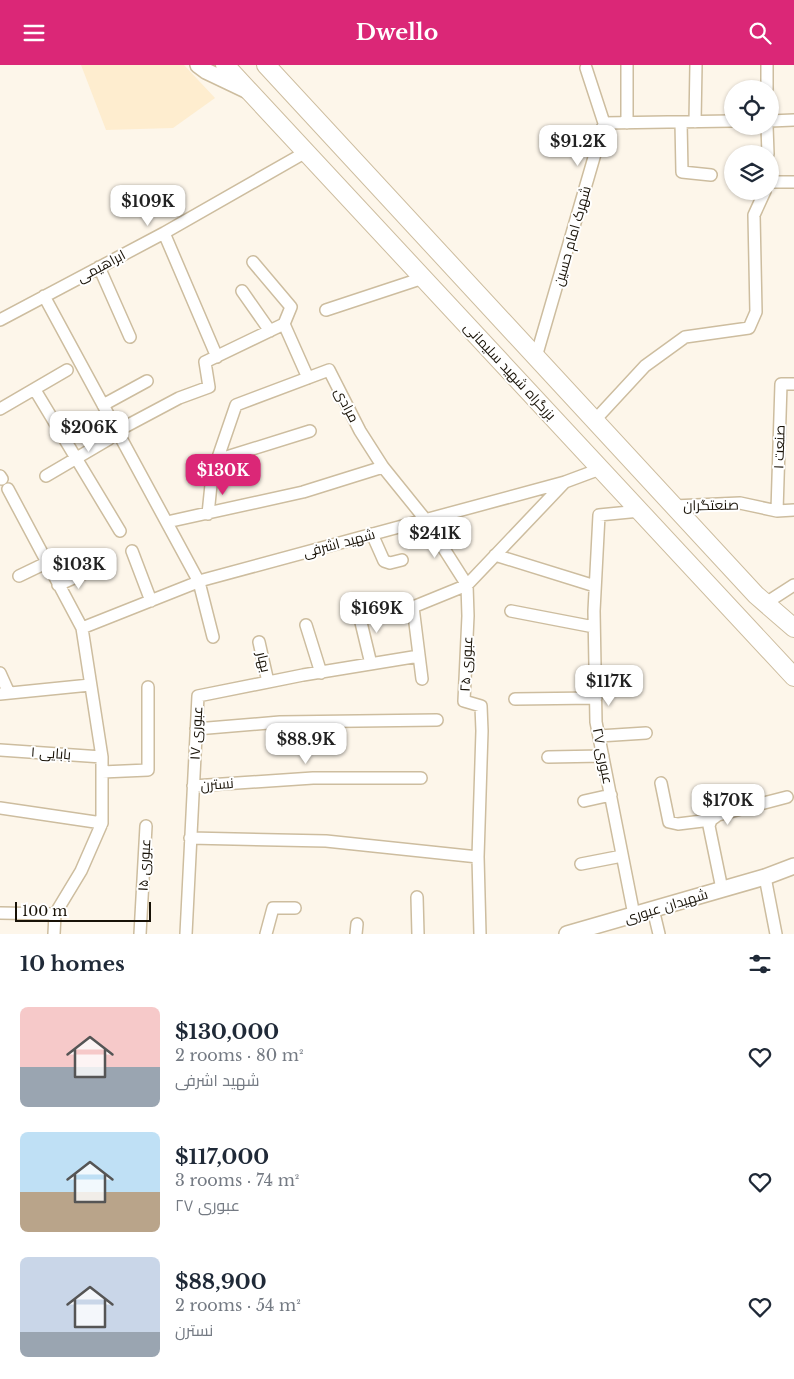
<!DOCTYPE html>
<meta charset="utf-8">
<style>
body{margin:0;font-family:"Libre Baskerville",Cairo,serif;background:#f6f6f7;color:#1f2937;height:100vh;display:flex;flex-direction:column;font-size:19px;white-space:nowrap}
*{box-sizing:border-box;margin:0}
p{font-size:16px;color:#747a83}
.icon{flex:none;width:28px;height:28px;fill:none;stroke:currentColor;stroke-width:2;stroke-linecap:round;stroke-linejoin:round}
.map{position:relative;height:869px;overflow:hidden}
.drawer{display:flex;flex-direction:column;background:#fff;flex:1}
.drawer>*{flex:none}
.controls{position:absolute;left:724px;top:15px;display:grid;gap:10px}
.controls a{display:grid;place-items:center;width:55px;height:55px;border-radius:50%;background:#fff;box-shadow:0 1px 4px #0004;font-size:25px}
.scale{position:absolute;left:15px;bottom:12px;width:136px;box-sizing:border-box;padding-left:5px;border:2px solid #181207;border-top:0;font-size:14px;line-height:18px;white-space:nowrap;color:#181207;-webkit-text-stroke:4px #fff;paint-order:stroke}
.price{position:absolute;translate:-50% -42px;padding:0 11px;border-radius:10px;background:#fff;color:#222;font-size:16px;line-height:32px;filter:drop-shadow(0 1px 2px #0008)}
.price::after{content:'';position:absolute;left:50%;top:30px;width:15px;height:11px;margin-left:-8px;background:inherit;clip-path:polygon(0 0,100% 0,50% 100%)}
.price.active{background:#db2777;color:#fff}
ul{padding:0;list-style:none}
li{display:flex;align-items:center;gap:15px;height:125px;padding:0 20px}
li span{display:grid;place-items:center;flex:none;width:140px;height:100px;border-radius:8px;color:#555}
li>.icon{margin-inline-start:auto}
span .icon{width:60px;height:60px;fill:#fffc;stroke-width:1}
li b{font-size:21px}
h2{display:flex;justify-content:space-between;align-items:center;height:60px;padding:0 20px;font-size:21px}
header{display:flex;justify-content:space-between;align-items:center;height:65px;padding:0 20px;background:#db2777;color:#fff;font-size:22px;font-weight:700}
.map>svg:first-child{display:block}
.built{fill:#feedcf}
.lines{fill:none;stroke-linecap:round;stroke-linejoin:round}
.minor-casing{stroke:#cdbd9f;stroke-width:14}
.major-casing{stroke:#cdbd9f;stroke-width:18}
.highway-casing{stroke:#cdbd9f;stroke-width:20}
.minor{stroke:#fff;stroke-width:11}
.major{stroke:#fff;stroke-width:15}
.highway{stroke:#fff;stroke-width:18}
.labels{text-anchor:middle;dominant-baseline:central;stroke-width:4;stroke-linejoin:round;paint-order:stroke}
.street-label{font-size:14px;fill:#181207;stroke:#fff}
</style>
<header><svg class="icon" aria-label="menu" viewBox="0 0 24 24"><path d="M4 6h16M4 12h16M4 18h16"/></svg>Dwello<svg class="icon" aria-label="search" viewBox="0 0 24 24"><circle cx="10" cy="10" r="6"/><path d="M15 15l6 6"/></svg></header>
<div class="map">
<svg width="794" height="869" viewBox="0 0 794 869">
<rect width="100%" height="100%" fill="#fdf6ea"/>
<path class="built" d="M81 0H184L215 33 173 63 106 65Z"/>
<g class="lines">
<defs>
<path id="minor" d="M627 0V58
M586 3 604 58
M767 24V0
M770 56 794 55
M681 57 682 107 711 110
M695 57 696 0
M767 61 768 89
M770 117H794
M164 168 217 292
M99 202 130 272
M242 226 270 266
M44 231 199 517 213 572
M326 245 423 213
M0 255 164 168 306 87
M284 259 308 313
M536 292 604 58 732 56
M35 325 120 466
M103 340 147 316
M0 344 67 305
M595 355 645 301 685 272 749 263 756 247 754 150 765 126
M117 366 179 333 209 322 205 297 284 259 291 242 253 197
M217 395 310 366
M0 411 2 414
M46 411 109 374
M8 424 82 563 102 692V758L81 806 55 849 54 869
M674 441 740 438 777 446 794 445
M777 446 781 319H794
M208 449 212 410 236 340 329 305 360 366 383 402 425 454 467 520 413 542 422 614
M167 457 303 427 383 402
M372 469 384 496 390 498 402 495
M132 486 151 536
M495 490 595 521
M19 511 46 498
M58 520 89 506
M766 538 794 520
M358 545 371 599
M511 546 594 562
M306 560 321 608
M82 563 203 515 565 417 600 404
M259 577 268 617
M0 608 9 628
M0 629 90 620
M515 634 596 633
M196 664 280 657 437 655
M599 671 646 668
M0 685 102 692
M548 692 603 691
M102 707 148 705V622
M661 718 669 757 678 759 711 755
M193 721 313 713H421
M584 736 611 730
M0 743 102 758
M190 773 326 776 478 792
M581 799 622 791
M765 812 776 869
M722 824 709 761 711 755 718 750 787 732
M417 832 418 869
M653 844 659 869
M0 848 55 849
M634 850 596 657 594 546 599 450 640 446
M140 869 146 761
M186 869 198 631 303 610 419 591
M266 869 273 843H295
M356 869 357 859
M480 869 478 792 482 666 481 641 464 636 468 551 467 520 564 418"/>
<path id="major" d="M198 0 206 6 248 26
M567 869 765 812 794 801"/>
<path id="highway" d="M225 0 794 612
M266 0 756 530 794 563"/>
</defs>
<use href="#minor" class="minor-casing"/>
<use href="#major" class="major-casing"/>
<use href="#highway" class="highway-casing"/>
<use href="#minor" class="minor"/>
<use href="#major" class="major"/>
<use href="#highway" class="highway"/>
</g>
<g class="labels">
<g class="street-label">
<text transform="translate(572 171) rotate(-74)">شهرک امام حسین</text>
<text transform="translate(101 201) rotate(-28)">ابراهیمی</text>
<text transform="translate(510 306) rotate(47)">بزرگراه شهید سلیمانی</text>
<text transform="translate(347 340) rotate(63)">مرادی</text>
<text transform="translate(779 382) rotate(-88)">صنعت ۱</text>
<text transform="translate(711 440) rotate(-1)">صنعتگران</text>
<text transform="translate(339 478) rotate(-15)">شهید اشرفی</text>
<text transform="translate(264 597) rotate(77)">بهار</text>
<text transform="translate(466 599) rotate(-87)">عبوری ۲۵</text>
<text transform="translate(196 668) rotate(-87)">عبوری ۱۷</text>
<text transform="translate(51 688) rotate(4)">بابایی ۱</text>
<text transform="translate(603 691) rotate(79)">عبوری ۲۷</text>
<text transform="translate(217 719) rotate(-4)">نسترن</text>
<text transform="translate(144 800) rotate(-87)">عبوری ۱۵</text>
<text transform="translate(666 841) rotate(-17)">شهیدان عبوری</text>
</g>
</g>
</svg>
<div class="controls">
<a><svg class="icon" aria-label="locate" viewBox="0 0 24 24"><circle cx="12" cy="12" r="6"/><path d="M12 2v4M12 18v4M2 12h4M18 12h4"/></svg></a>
<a><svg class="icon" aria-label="layers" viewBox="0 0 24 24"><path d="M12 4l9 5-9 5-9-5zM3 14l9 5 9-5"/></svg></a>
</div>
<div class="scale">100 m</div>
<b class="price" style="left:578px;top:102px">$91.2K</b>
<b class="price" style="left:148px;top:162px">$109K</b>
<b class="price" style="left:89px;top:388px">$206K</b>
<b class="price active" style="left:223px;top:431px">$130K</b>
<b class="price" style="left:435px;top:494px">$241K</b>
<b class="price" style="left:79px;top:525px">$103K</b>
<b class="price" style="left:377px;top:569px">$169K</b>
<b class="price" style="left:609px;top:642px">$117K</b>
<b class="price" style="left:306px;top:700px">$88.9K</b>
<b class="price" style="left:728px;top:761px">$170K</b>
</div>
<section class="drawer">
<h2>10 homes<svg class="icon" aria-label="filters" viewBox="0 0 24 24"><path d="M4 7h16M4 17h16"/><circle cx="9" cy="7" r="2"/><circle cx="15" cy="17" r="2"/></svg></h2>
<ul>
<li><span style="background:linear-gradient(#f6c9c9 60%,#9aa5b1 0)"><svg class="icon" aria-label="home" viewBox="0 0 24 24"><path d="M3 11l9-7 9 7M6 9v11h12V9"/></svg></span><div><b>$130,000</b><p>2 rooms · 80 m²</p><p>شهید اشرفی</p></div><svg class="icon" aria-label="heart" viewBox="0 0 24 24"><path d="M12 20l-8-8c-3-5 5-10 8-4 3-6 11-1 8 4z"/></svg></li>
<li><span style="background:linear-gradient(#bfe0f5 60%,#b9a48a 0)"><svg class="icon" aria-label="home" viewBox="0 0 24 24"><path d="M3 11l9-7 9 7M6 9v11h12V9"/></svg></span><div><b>$117,000</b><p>3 rooms · 74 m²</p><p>عبوری ۲۷</p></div><svg class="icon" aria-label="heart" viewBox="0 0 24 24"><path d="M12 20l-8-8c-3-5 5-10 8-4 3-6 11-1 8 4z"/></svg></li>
<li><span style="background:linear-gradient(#c9d6e8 75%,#9aa5b1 0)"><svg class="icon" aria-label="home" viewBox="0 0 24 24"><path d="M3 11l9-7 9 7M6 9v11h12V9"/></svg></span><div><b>$88,900</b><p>2 rooms · 54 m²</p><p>نسترن</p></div><svg class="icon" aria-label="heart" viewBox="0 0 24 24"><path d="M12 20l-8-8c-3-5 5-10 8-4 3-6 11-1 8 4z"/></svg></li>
</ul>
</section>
